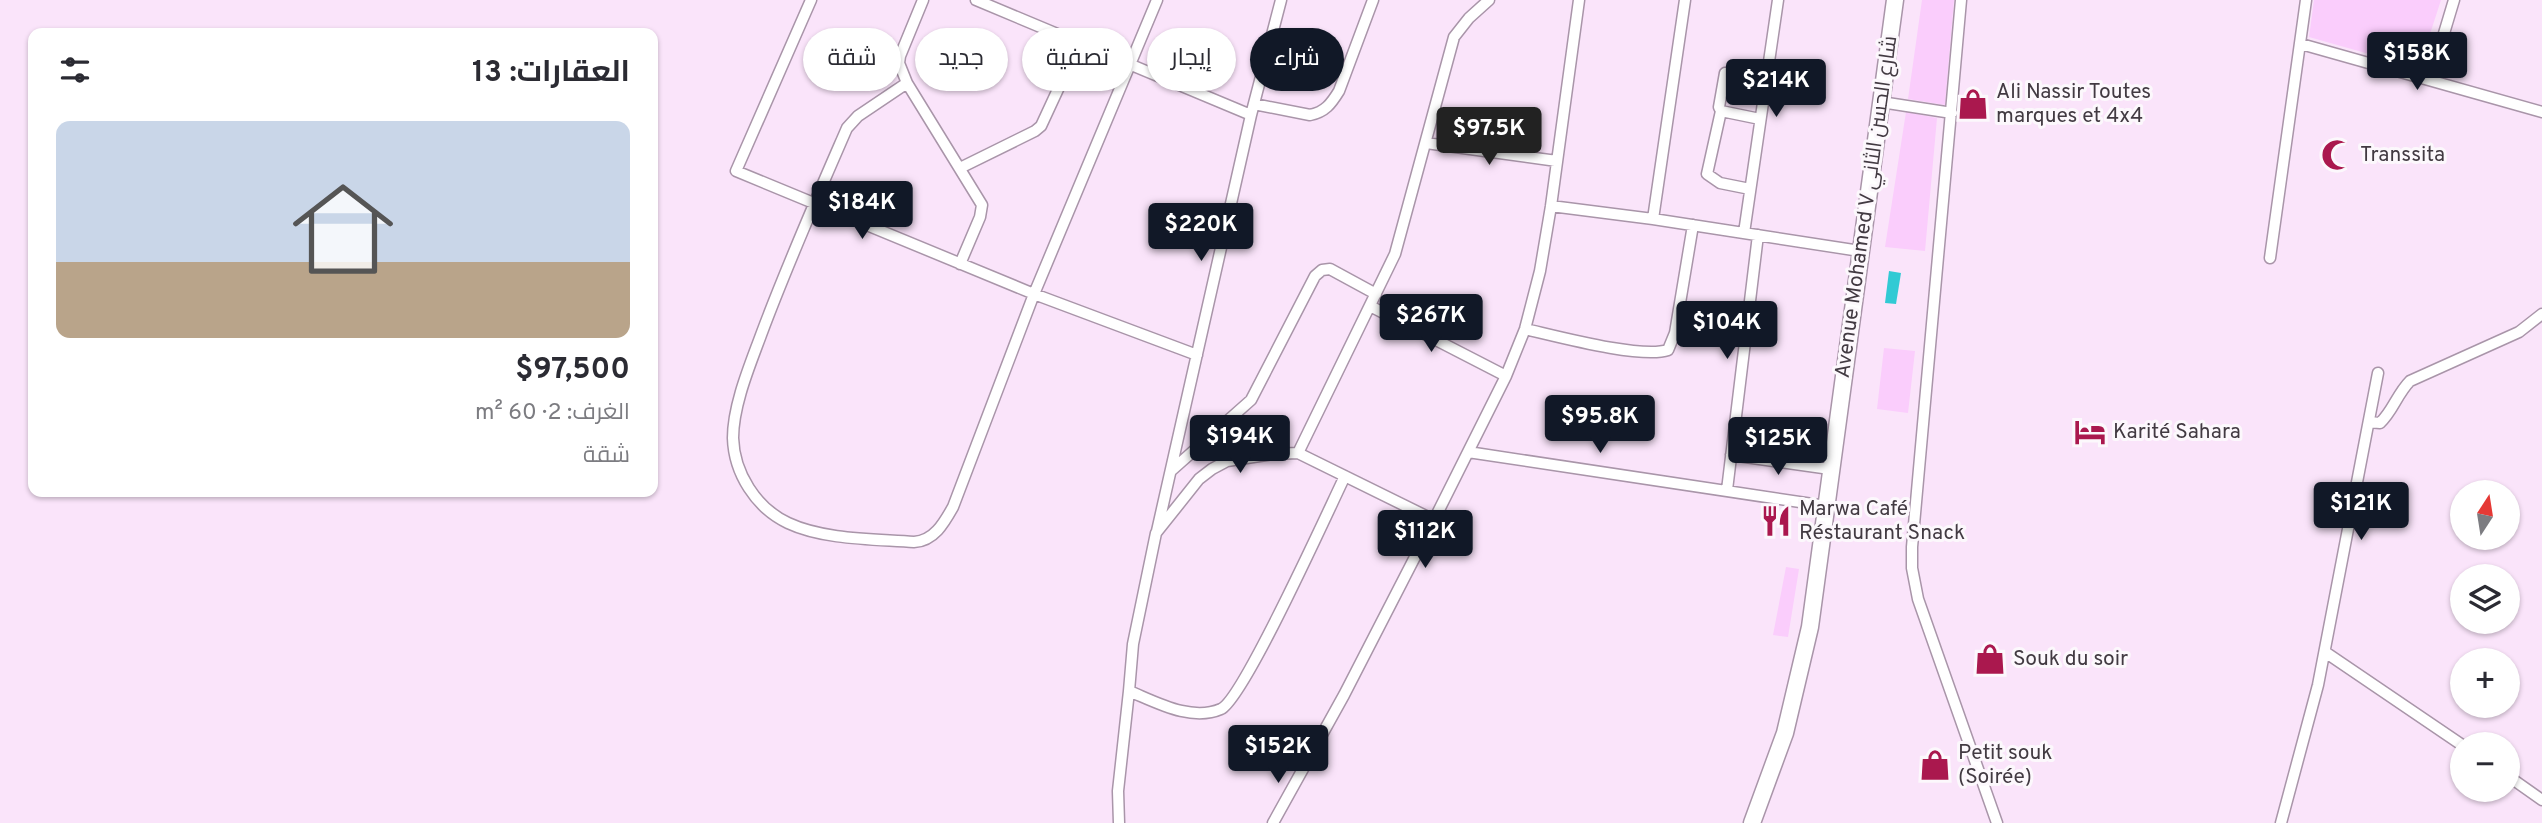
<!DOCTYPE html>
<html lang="ar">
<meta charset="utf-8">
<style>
body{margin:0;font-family:Overpass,Cairo,sans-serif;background:#f2f2f3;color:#2b2b33;direction:rtl;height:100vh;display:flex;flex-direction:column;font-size:26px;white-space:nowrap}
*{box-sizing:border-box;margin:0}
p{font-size:23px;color:#7c7c81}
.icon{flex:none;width:38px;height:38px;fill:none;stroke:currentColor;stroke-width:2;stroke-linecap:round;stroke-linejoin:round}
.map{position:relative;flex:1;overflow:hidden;direction:ltr}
.side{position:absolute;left:28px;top:28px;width:630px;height:469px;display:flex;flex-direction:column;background:#fff;border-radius:14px;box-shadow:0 2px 5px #0004;direction:rtl}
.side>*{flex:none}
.guide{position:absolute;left:679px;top:28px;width:665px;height:63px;direction:rtl;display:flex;gap:14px}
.needle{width:46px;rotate:12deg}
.buttons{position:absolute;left:2450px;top:480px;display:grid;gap:14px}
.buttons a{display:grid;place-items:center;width:70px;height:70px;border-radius:50%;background:#fff;box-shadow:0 2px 5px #0004;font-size:35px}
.price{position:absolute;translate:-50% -60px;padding:0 16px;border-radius:7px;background:#111827;color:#fff;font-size:23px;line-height:46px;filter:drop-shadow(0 2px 4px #0008)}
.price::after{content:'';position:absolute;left:50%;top:42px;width:21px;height:16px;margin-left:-10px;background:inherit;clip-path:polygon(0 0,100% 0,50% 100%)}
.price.on{background:#222;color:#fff}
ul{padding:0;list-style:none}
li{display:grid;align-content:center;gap:14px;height:371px;padding:0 28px}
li+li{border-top:2px solid #e1e1e2}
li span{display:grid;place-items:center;height:217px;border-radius:14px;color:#555}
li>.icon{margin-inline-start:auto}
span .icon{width:126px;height:126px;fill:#fffc;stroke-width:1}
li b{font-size:30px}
h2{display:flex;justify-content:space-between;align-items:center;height:84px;padding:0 28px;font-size:30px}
.chip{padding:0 24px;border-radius:32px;background:#fff;box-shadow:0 2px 5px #0004;font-size:24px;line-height:63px}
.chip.on{background:#111827;color:#fff}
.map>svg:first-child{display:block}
.green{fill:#facdfc}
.water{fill:#31cad4}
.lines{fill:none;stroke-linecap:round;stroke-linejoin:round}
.minor-casing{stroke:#a995a9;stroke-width:13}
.primary-casing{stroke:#a995a9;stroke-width:19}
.minor{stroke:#fff;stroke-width:10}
.primary{stroke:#fff;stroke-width:16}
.labels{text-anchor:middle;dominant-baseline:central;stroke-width:6;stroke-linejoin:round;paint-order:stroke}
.poi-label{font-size:21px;fill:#423a42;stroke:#fcf8fc;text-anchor:start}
.street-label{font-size:21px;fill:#423a42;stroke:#fcf8fc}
</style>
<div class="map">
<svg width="2542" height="823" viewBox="0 0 2542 823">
<rect width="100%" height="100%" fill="#fae4fa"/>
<path class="green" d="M1922 0H1954L1945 105 1908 99Z
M2314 0H2441L2419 68 2309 37Z
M1906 112 1937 118 1925 251 1885 247Z
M1884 348 1915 351 1908 413 1877 409Z
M1786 567 1799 569 1788 637 1773 635Z"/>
<path class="water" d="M1889 271 1901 273 1896 304 1885 303Z"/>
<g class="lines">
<defs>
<path id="minor" d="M811 0 736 171 1034 294 1197 355
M923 0 900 56 899 63 907 83 982 205 980 217 960 264
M976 0 1251 115
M1961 0 1912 547V568L1918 599 1997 823
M2301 44 2542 112
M1725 73 1719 107 1721 111 1760 119
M2430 80 2454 0
M907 83 858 116 847 128C817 197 787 265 761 335 750 365 733 405 733 438 734 473 756 508 788 523 824 540 875 539 914 542 934 541 944 523 953 507L1034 294 1157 0
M1881 102 1952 113
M1254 104 1310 115C1325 112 1331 104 1339 91L1373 0
M1721 111 1707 174 1720 183 1750 189
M1426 143 1557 161
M960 168 1035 131 1041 126 1079 44
M1551 206 1653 219 1860 251
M1653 219 1685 0
M1744 233 1778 0
M2270 258 2306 0
M1370 306 1506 376
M1525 329C1556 336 1641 359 1668 350L1675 333 1693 225
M2369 422 2380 423C2393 411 2397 394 2410 381L2519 332 2542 314
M1468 452 1826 506
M1731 455 1830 469
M1172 470 1251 400 1315 276 1322 270 1330 269 1376 294
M1345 476C1328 511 1244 698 1221 709 1191 722 1156 702 1129 691L1133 644 1156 533 1199 479 1212 469 1227 461 1273 454 1298 453 1395 254 1454 37 1469 18 1489 0
M1727 490 1758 235
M1434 520 1506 376 1525 329 1540 271 1551 206 1579 0
M1157 531 1251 115 1281 0
M2325 652 2462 745
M2508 776 2542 800
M1119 823 1118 791 1129 691
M1273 823 1344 695 1434 520 1298 453
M2281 823 2318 685 2378 373"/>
<path id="primary" d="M1752 823 1785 733 1810 627 1895 0"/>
</defs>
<use href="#minor" class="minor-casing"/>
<use href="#primary" class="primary-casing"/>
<use href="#minor" class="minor"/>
<use href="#primary" class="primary"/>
</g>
<defs>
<symbol id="shop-bare" viewBox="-9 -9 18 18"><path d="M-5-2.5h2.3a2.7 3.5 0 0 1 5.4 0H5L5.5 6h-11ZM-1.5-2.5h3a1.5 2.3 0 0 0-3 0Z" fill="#aa184e" stroke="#fcf8fc" stroke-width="2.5" paint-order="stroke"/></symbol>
<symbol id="mosque-bare" viewBox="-9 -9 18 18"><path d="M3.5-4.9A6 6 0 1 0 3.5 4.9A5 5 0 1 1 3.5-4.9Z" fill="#aa184e" stroke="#fcf8fc" stroke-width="2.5" paint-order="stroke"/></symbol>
<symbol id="hotel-bare" viewBox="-9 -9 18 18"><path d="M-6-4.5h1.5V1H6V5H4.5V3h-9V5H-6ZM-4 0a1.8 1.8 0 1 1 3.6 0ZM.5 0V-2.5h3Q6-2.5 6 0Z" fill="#aa184e" stroke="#fcf8fc" stroke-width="2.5" paint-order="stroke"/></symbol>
<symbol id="restaurant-bare" viewBox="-9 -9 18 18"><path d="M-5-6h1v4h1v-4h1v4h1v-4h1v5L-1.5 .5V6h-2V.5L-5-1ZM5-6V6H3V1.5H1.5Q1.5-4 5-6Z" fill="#aa184e" stroke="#fcf8fc" stroke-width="2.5" paint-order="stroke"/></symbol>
</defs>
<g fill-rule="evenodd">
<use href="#shop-bare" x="1951" y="82" width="44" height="44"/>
<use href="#mosque-bare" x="2315" y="133" width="44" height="44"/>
<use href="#hotel-bare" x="2068" y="410" width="44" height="44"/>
<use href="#restaurant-bare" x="1754" y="499" width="44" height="44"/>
<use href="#shop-bare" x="1968" y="637" width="44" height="44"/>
<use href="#shop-bare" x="1913" y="743" width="44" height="44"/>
</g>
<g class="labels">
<g class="poi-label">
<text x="1996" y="92">Ali Nassir Toutes<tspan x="1996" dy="24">marques et 4x4</tspan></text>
<text x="2360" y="155">Transsita</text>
<text x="2113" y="432">Karité Sahara</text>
<text x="1799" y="509">Marwa Café<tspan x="1799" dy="24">Réstaurant Snack</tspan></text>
<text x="2013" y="659">Souk du soir</text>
<text x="1958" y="753">Petit souk<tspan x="1958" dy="24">(Soirée)</tspan></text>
</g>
<g class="street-label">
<text transform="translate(1867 207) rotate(-82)">Avenue Mohamed V شارع الحسن الثاني</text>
</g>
</g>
</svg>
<div class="buttons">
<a><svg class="needle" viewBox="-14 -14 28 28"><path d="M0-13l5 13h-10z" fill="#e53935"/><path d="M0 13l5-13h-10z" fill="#7c7c81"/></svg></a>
<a><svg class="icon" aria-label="layers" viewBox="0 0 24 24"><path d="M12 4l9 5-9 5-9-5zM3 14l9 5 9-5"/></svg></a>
<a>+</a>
<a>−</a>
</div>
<b class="price" style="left:2417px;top:92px">$158K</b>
<b class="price" style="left:1776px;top:119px">$214K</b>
<b class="price on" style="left:1489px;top:167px">$97.5K</b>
<b class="price" style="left:862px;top:241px">$184K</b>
<b class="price" style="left:1201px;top:263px">$220K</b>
<b class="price" style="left:1431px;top:354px">$267K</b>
<b class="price" style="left:1727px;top:361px">$104K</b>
<b class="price" style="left:1600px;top:455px">$95.8K</b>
<b class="price" style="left:1240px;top:475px">$194K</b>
<b class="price" style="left:1778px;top:477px">$125K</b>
<b class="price" style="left:2361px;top:542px">$121K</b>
<b class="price" style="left:1425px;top:570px">$112K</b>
<b class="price" style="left:1278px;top:785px">$152K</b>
<div class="guide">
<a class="chip on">شراء</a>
<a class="chip">إيجار</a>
<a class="chip">تصفية</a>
<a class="chip">جديد</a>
<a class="chip">شقة</a>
</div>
<section class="side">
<h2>العقارات: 13<svg class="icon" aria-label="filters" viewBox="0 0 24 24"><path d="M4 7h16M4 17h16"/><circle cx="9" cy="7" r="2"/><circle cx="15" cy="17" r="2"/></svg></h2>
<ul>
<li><span style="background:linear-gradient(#c9d6e8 65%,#b9a48a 0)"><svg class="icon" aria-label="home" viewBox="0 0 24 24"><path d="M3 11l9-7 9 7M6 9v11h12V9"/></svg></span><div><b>$97,500</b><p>الغرف: 2 · 60 m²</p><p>شقة</p></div></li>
</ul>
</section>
</div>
